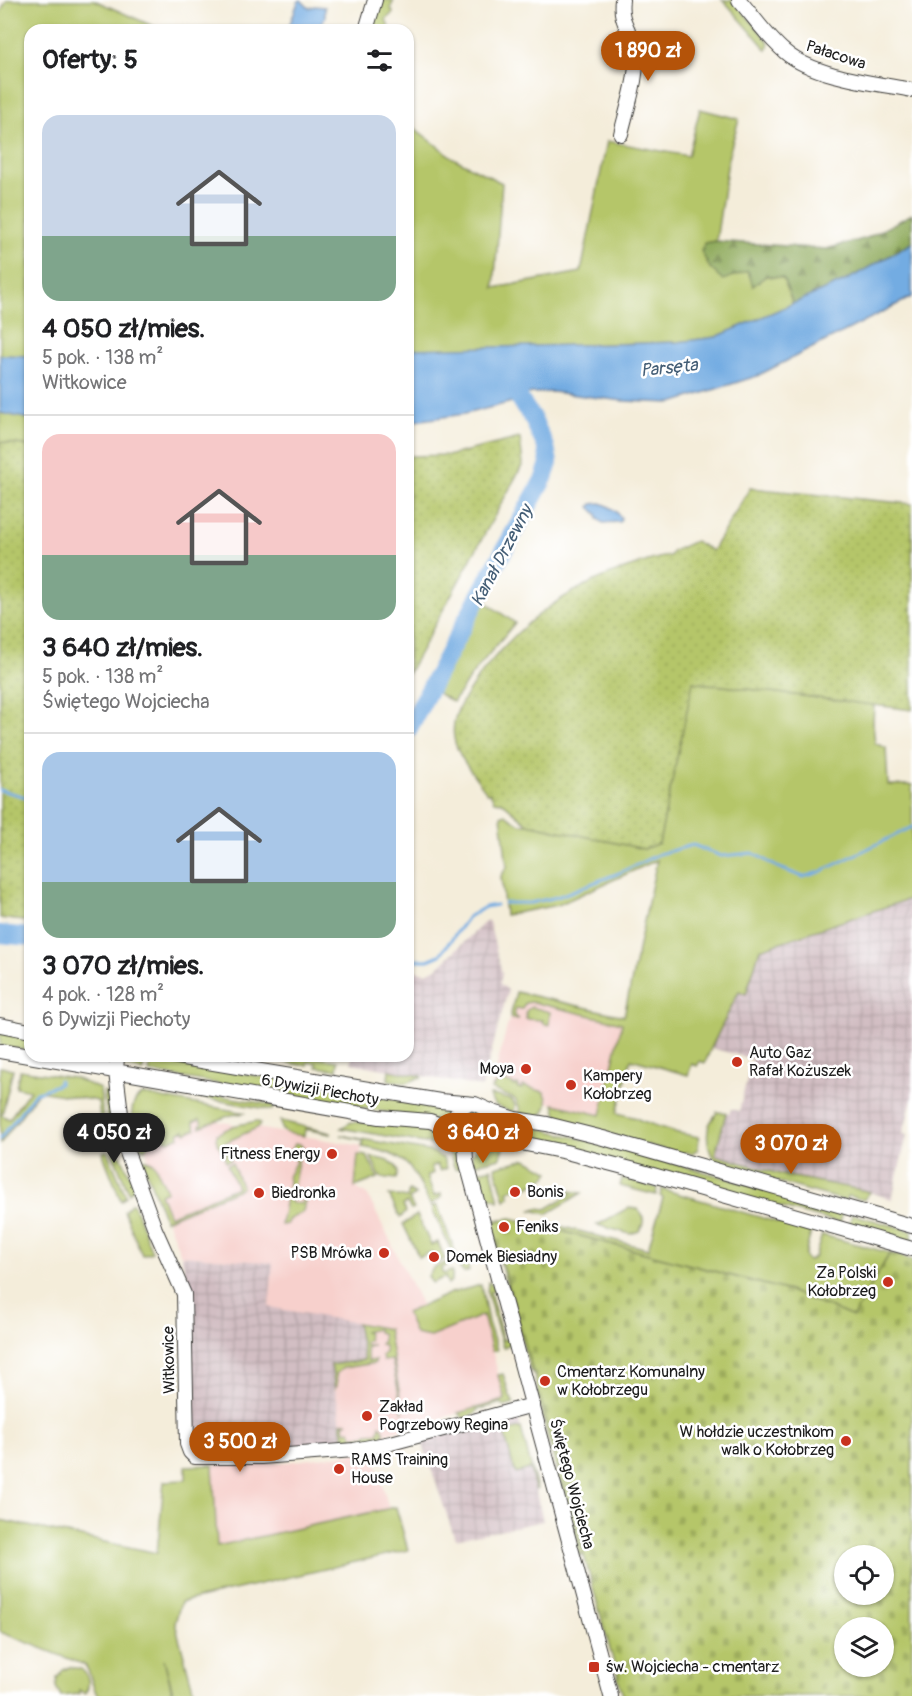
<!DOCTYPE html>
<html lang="pl">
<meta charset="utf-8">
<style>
body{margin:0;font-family:Pangolin,sans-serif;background:#f2f2f2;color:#202124;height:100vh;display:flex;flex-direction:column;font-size:22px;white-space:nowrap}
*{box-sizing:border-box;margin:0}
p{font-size:20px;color:#757577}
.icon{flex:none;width:33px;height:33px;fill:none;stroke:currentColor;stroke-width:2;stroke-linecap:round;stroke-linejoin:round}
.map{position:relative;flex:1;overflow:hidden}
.sheet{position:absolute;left:24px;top:24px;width:390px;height:1038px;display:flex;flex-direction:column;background:#fff;border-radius:18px;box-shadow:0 2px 4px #0004}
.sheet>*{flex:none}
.controls{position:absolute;left:834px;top:1545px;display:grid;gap:12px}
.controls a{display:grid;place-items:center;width:60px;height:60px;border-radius:50%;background:#fff;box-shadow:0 2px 4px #0004;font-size:30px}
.price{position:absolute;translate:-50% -51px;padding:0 14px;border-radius:21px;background:#b45309;color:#fff;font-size:20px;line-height:39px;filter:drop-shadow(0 2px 3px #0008)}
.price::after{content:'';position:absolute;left:50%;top:36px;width:18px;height:14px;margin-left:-9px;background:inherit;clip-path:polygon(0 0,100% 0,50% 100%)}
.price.on{background:#222;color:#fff}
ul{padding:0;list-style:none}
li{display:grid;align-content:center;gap:12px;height:318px;padding:0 18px}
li+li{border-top:2px solid #e0e0e0}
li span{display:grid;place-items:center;height:186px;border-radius:18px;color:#555}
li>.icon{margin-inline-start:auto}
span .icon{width:108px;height:108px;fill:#fffc;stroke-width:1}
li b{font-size:26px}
h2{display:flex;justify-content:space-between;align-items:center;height:72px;padding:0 18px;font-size:26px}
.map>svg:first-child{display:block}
.built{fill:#f7d0cc}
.industrial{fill:url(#industrial-grid)}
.green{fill:#b5c669;stroke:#687142;stroke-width:1.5}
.forest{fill:url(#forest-firs);stroke:#56643c;stroke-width:1.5}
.cemetery{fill:url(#cemetery-stones);stroke:#687142;stroke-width:1.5;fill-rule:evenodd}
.garden{fill:url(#garden-dots);stroke:#687142;stroke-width:1.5}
.water{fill:#73ace2;stroke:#48647f;stroke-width:1.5}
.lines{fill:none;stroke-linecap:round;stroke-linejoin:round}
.stream{stroke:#73ace2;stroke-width:3}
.river{stroke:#73ace2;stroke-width:18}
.minor-casing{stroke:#3c3b38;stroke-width:16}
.minor{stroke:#fff;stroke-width:14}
.poi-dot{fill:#c8321e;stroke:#fff;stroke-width:2}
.labels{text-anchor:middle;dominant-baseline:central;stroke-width:5;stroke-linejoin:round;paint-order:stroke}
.street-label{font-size:16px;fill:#1c1c1c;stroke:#fff}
.poi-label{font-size:16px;fill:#1c1c1c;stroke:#fff;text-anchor:start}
.water-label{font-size:18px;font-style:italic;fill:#435d75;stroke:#fff}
</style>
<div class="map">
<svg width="912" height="1696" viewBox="0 0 912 1696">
<defs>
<pattern id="industrial-grid" width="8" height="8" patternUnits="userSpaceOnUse" patternTransform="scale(1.5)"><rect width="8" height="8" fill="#d2bec3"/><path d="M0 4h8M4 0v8" fill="none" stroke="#b4a3a7"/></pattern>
<pattern id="forest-firs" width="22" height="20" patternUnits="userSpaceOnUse" patternTransform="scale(1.5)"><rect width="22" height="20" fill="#90ab5d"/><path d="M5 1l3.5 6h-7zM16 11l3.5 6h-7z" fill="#758a4c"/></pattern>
<pattern id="cemetery-stones" width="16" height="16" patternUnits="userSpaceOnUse" patternTransform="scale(1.5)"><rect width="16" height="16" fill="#b5c669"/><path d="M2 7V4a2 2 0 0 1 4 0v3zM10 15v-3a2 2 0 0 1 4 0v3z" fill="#9baa5a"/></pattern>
<pattern id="garden-dots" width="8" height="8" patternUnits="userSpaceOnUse" patternTransform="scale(1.5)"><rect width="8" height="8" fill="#b5c669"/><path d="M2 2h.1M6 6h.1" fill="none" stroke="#9baa5a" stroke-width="1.8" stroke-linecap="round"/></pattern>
</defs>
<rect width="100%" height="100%" fill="#fff"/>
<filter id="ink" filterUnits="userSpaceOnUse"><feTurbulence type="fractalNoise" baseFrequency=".0167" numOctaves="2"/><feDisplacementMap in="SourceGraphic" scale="12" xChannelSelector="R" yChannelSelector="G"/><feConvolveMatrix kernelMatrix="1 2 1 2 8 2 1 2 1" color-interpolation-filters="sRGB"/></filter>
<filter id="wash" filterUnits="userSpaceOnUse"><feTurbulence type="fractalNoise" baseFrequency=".008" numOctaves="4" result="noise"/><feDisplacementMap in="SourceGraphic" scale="24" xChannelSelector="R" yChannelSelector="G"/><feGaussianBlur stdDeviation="1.35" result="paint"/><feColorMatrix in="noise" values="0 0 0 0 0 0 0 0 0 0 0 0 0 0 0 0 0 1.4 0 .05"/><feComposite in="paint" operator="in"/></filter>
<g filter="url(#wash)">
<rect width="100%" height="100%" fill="#f4edda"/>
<path class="built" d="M516 992 624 1017 601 1115 491 1089Z
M133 1107 362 1146 355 1187 368 1196 422 1306 406 1313 431 1337 483 1315 505 1400 377 1436 344 1441 331 1365 269 1307 272 1263 181 1255 169 1225Z
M373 1451 389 1509 217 1546 213 1465 287 1462Z"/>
<path class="industrial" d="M912 898V1099L903 1134 907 1135 892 1199 862 1190 783 1175 715 1155 726 1113 729 1114 731 1109 739 1111 752 1059 711 1048 739 991 746 993 760 949Z
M487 920 489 922 502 973 500 984 508 990 482 1087 351 1063 352 1056H408V969L426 973 437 968Z
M181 1255 273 1263 269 1307 357 1323 364 1360 331 1365 344 1441 272 1451 201 1453 193 1446 191 1298Z
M517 1413 543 1521 455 1539 421 1439Z"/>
<path class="green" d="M7 0H94L162 30H30V356L0 355V13Z
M379 0H394L391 7 393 13 386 19 390 30H371Z
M722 0H733L769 42 767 50 726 3Z
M700 109 739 119 729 154 716 241 705 243C733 261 749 275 783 278L793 304 716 337 678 342 408 350V123L453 158 502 183 494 288 581 272 607 141 688 156Z
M0 413 30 419V446L0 442Z
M481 599 515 623 474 672 453 702 434 691Z
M692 682 874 705 873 723 875 743 886 748 888 785H912V898L760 949 746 994 739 991 711 1048 705 1063 700 1061 697 1066 692 1064 688 1075 631 1059 617 1113 637 1118 640 1120 674 1132 699 1137 698 1149 692 1153 685 1152 684 1155 558 1120 554 1104 601 1115 622 1023 532 1002 525 1003 522 1009 516 1008 514 1016 519 1019 510 1018 516 992 624 1016 657 860 558 905 505 915 501 876 507 867 501 816 505 814 520 824H528L644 849 659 843Z
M531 1007 550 1012 549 1025 542 1023 543 1020 526 1019V1011Z
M0 1031 30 1037V1051L0 1046Z
M123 1056 145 1057 143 1071 123 1066Z
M254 1056H308L338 1061 337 1070 317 1067V1063L308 1062V1065H301Z
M151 1058 455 1109 450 1123 149 1072Z
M0 1067 13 1069 2 1115 9 1119 30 1090 16 1087 20 1070 74 1078 100 1089 106 1146H103L98 1101 39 1091 0 1144Z
M389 1070 422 1076V1078H418L407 1083 388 1080Z
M503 1081 513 1084V1086L518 1085 517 1088 523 1089V1086L544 1092C550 1100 547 1110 540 1116L519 1114 520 1109 515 1099 491 1089 496 1084Z
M147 1083 273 1105 274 1108 272 1110 147 1088Z
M104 1092 113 1096 118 1136 116 1141 111 1143Z
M142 1095H146L246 1113 231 1115 200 1127V1125L202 1124 200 1119 193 1122 196 1129 186 1133 185 1130 178 1133 179 1137 169 1141 164 1139 157 1123 142 1129 149 1146 144 1149 136 1143C134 1127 125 1104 142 1095Z
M490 1095 493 1096V1095L512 1100 515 1105 514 1112C504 1109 491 1107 490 1095Z
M717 1112 726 1113 715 1155 783 1175 862 1190 870 1192 864 1200 848 1196 846 1201 721 1166C709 1158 705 1139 709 1125 711 1121 715 1116 717 1112Z
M257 1121 260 1123 259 1127 224 1143 231 1160 226 1162 224 1156 226 1155 224 1151 222 1152 216 1139 217 1134 233 1126Z
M281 1121 331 1133V1134L305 1129 304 1136 287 1133 282 1130Z
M351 1122C380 1124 430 1119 451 1142 457 1149 460 1160 463 1168L455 1169 449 1152 436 1145 341 1128Z
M517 1126 534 1127 634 1152 843 1211 840 1223 511 1136Z
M340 1135 433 1152 443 1158 447 1168 440 1171 437 1165 431 1167 433 1173 427 1176 434 1196 441 1194 442 1197 430 1205C411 1164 408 1155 362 1147L363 1140Z
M295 1144H300L303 1148H301L290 1202 301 1204 303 1199 305 1200 303 1212 288 1220 287 1224 281 1225 289 1182 288 1177 296 1161 292 1150Z
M505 1146 499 1158 473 1165 472 1154 478 1148Z
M107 1151 126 1196 121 1201 104 1157 103 1152Z
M112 1151 121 1156 135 1187 129 1193Z
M358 1155 367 1156 378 1178 355 1187Z
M371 1157C383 1159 404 1162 396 1179L380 1177Z
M145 1159 154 1163 167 1191 160 1194 169 1216 237 1187 227 1165 232 1163 242 1188 165 1220 142 1160Z
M526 1159 550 1172 546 1177 521 1191 517 1186 508 1192 510 1197 505 1200 495 1167Z
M491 1168 499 1201 482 1194 475 1172Z
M622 1178 657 1188 656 1195 620 1186Z
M662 1189 811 1232 805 1255 806 1259 809 1261 815 1257 822 1235 890 1253 853 1317 789 1291 547 1227 548 1223 648 1249 663 1198 660 1196Z
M564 1190 582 1193 547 1214 532 1210 537 1208 546 1209 571 1194 563 1191Z
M409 1191 416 1195 409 1199 414 1209 411 1210 407 1203 403 1205 406 1212 400 1218 389 1195 407 1198Z
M132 1203 134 1205 152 1252 142 1255 124 1211Z
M437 1205 460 1264 467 1263 469 1270 467 1272H463L459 1267 431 1207Z
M628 1208 638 1209C645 1216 645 1223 639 1231L630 1234 597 1225Z
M852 1214 912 1231V1243L849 1225Z
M417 1215 431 1245 438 1242 445 1259 437 1263 431 1252 419 1257 403 1224Z
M502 1219 544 1369 532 1372 530 1371 489 1222Z
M447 1262 448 1265 441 1269 443 1274 451 1271C453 1275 453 1280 448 1284L445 1277 432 1283 428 1276 433 1268Z
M488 1282 492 1284 496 1290 490 1292 503 1340 510 1338V1344L503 1348 487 1293Z
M481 1285 488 1322 497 1350 492 1351 483 1315 430 1337 415 1334 406 1313 451 1293Z
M357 1323 388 1329 403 1413 392 1360 383 1361 382 1355 385 1353 384 1345 380 1344 383 1341 382 1333 378 1332 377 1329 363 1332H367L369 1341H365V1345H373L366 1348 368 1361 375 1360V1363L343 1368 336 1374 337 1386 335 1388 331 1365 364 1360Z
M503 1374 509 1394 514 1404 504 1407 501 1403 477 1410 475 1414 463 1418 458 1413 505 1400 498 1375Z
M539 1392 583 1555 579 1556 536 1393Z
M521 1428 537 1489H535L530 1469 515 1473 504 1432Z
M213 1465 217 1546 396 1507 408 1550 181 1602 175 1623 195 1696H174L164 1659 173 1696H98C91 1686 92 1675 85 1665L0 1632V1520L157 1553 164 1481 186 1480V1466Z
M70 1667 81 1669C89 1675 91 1685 85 1694L79 1690V1694L61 1696 56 1687 57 1678 63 1670Z"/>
<path class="forest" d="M912 214V243L845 281 793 304 783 278 766 276 753 286 748 271 723 280 710 268 701 251 705 243 716 241 826 249 867 238Z"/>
<path class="cemetery" d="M511 1218 789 1291 853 1317 890 1253 912 1260V1696H623L491 1221ZM844 1556H884V1594H844ZM844 1628H884V1666H844Z"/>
<path class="garden" d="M520 438 523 464 408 674V456L451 455Z
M0 442 30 446V922L0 918Z
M750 488 912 504V710L693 682 659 843 644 849 528 824 502 802 494 801 490 793H487C476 777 457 757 454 738 450 715 465 697 477 679 519 623 564 589 630 567 643 563 656 557 670 556L673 551 695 541 712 551Z
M461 1123a11 11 0 1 1 22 0a11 11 0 1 1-22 0Z
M348 1422 344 1424 345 1431 350 1430 353 1437 379 1432 380 1425C385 1429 385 1435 382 1441L346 1449 341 1423Z"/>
<path class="water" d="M301 0 309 8 315 6 325 7V17L318 30 288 29 298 2Z
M912 243V297L757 376 672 403 623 401 552 392 523 394 520 400 465 414 408 422V349L617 344 678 342 716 337 845 281Z
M0 355 30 356V419L0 413Z
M601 503C610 506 616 510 621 518L620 522 603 523 598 519 597 514 590 507 592 504Z"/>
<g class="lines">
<path class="stream" d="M0 790 30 798
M504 903H530L557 897 619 873 659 854 693 845 721 856 753 853 777 867 803 877 820 872 912 827
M408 960H428L440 955 468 917 485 907 496 905
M0 1139 35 1093 59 1084V1080"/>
<path class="river" d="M408 730 482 590 544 478 549 463 546 447 532 417 520 400 517 377
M0 934 30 937"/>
</g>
</g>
<g filter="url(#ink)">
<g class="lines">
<defs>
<path id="minor" d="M739 0C754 17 767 37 785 52 814 77 875 83 912 90
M366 30 375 0
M621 134C626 111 640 73 635 50 631 30 619 22 622 0
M0 1025 30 1031
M0 1051 379 1117 430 1121 443 1126 461 1140 469 1143 480 1140 511 1141 566 1152 639 1171 912 1249
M117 1056 116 1072 125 1147 155 1229 184 1294 187 1444 190 1452 195 1457H261L354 1450 391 1443 533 1405
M172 1056 440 1101 475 1104 493 1112 515 1119 547 1124 603 1138 912 1226
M455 1134C451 1122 455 1111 467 1104
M480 1140C491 1131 492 1120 485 1109
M465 1142 466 1160 611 1696"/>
</defs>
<use href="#minor" class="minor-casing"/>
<use href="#minor" class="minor"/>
</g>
</g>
<g class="poi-dot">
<circle cx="737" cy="1062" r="6"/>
<circle cx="526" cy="1069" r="6"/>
<circle cx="571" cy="1085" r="6"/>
<circle cx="332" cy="1154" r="6"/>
<circle cx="515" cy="1192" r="6"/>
<circle cx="259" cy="1193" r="6"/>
<circle cx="504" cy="1227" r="6"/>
<circle cx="384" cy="1253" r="6"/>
<circle cx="434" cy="1257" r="6"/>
<circle cx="888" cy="1282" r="6"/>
<circle cx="545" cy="1381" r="6"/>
<circle cx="367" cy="1416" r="6"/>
<circle cx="846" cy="1441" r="6"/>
<circle cx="339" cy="1469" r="6"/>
<rect x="588" y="1661" width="12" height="12" rx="3"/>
</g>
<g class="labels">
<g class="street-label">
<text transform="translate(836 55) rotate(18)">Pałacowa</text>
<text transform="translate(320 1090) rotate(10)">6 Dywizji Piechoty</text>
<text transform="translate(169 1360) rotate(-91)">Witkowice</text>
<text transform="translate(572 1484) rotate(75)">Świętego Wojciecha</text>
</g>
<g class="poi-label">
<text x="749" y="1053">Auto Gaz<tspan x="749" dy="18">Rafał Kożuszek</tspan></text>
<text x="514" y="1069" text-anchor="end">Moya</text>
<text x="583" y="1076">Kampery<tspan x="583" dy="18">Kołobrzeg</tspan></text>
<text x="320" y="1154" text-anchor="end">Fitness Energy</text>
<text x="527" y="1192">Bonis</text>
<text x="271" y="1193">Biedronka</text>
<text x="516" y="1227">Feniks</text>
<text x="372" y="1253" text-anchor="end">PSB Mrówka</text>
<text x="446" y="1257">Domek Biesiadny</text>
<text x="876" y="1273" text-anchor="end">Za Polski<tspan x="876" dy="18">Kołobrzeg</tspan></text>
<text x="557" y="1372">Cmentarz Komunalny<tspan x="557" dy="18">w Kołobrzegu</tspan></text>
<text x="379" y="1407">Zakład<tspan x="379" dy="18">Pogrzebowy Regina</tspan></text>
<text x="834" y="1432" text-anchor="end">W hołdzie uczestnikom<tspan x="834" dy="18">walk o Kołobrzeg</tspan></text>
<text x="351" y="1460">RAMS Training<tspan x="351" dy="18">House</tspan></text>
<text x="606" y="1667">św. Wojciecha - cmentarz</text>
</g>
<g class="water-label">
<text transform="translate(669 368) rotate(-6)">Parsęta</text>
<text transform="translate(502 556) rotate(-62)">Kanał Drzewny</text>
</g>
</g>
</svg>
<div class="controls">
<a><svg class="icon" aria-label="locate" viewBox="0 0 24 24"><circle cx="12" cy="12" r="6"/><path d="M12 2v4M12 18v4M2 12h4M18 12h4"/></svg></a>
<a><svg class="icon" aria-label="layers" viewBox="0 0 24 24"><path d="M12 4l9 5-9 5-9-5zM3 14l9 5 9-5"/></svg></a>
</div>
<b class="price" style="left:648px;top:82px">1 890 zł</b>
<b class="price on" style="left:114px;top:1164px">4 050 zł</b>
<b class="price" style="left:483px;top:1164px">3 640 zł</b>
<b class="price" style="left:791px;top:1175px">3 070 zł</b>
<b class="price" style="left:240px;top:1473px">3 500 zł</b>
<section class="sheet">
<h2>Oferty: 5<svg class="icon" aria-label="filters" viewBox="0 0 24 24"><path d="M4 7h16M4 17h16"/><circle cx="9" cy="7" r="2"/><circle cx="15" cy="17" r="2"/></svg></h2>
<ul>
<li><span style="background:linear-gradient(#c9d6e8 65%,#7fa58c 0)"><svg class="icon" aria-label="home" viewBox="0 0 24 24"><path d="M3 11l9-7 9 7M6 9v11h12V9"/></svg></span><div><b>4 050 zł/mies.</b><p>5 pok. · 138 m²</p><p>Witkowice</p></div></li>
<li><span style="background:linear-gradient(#f6c9c9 65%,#7fa58c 0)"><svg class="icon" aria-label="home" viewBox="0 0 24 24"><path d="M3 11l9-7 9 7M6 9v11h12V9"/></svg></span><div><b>3 640 zł/mies.</b><p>5 pok. · 138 m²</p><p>Świętego Wojciecha</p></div></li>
<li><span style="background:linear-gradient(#a9c7e8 70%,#7fa58c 0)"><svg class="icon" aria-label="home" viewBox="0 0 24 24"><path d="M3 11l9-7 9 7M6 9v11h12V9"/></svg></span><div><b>3 070 zł/mies.</b><p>4 pok. · 128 m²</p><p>6 Dywizji Piechoty</p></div></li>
</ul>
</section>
</div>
